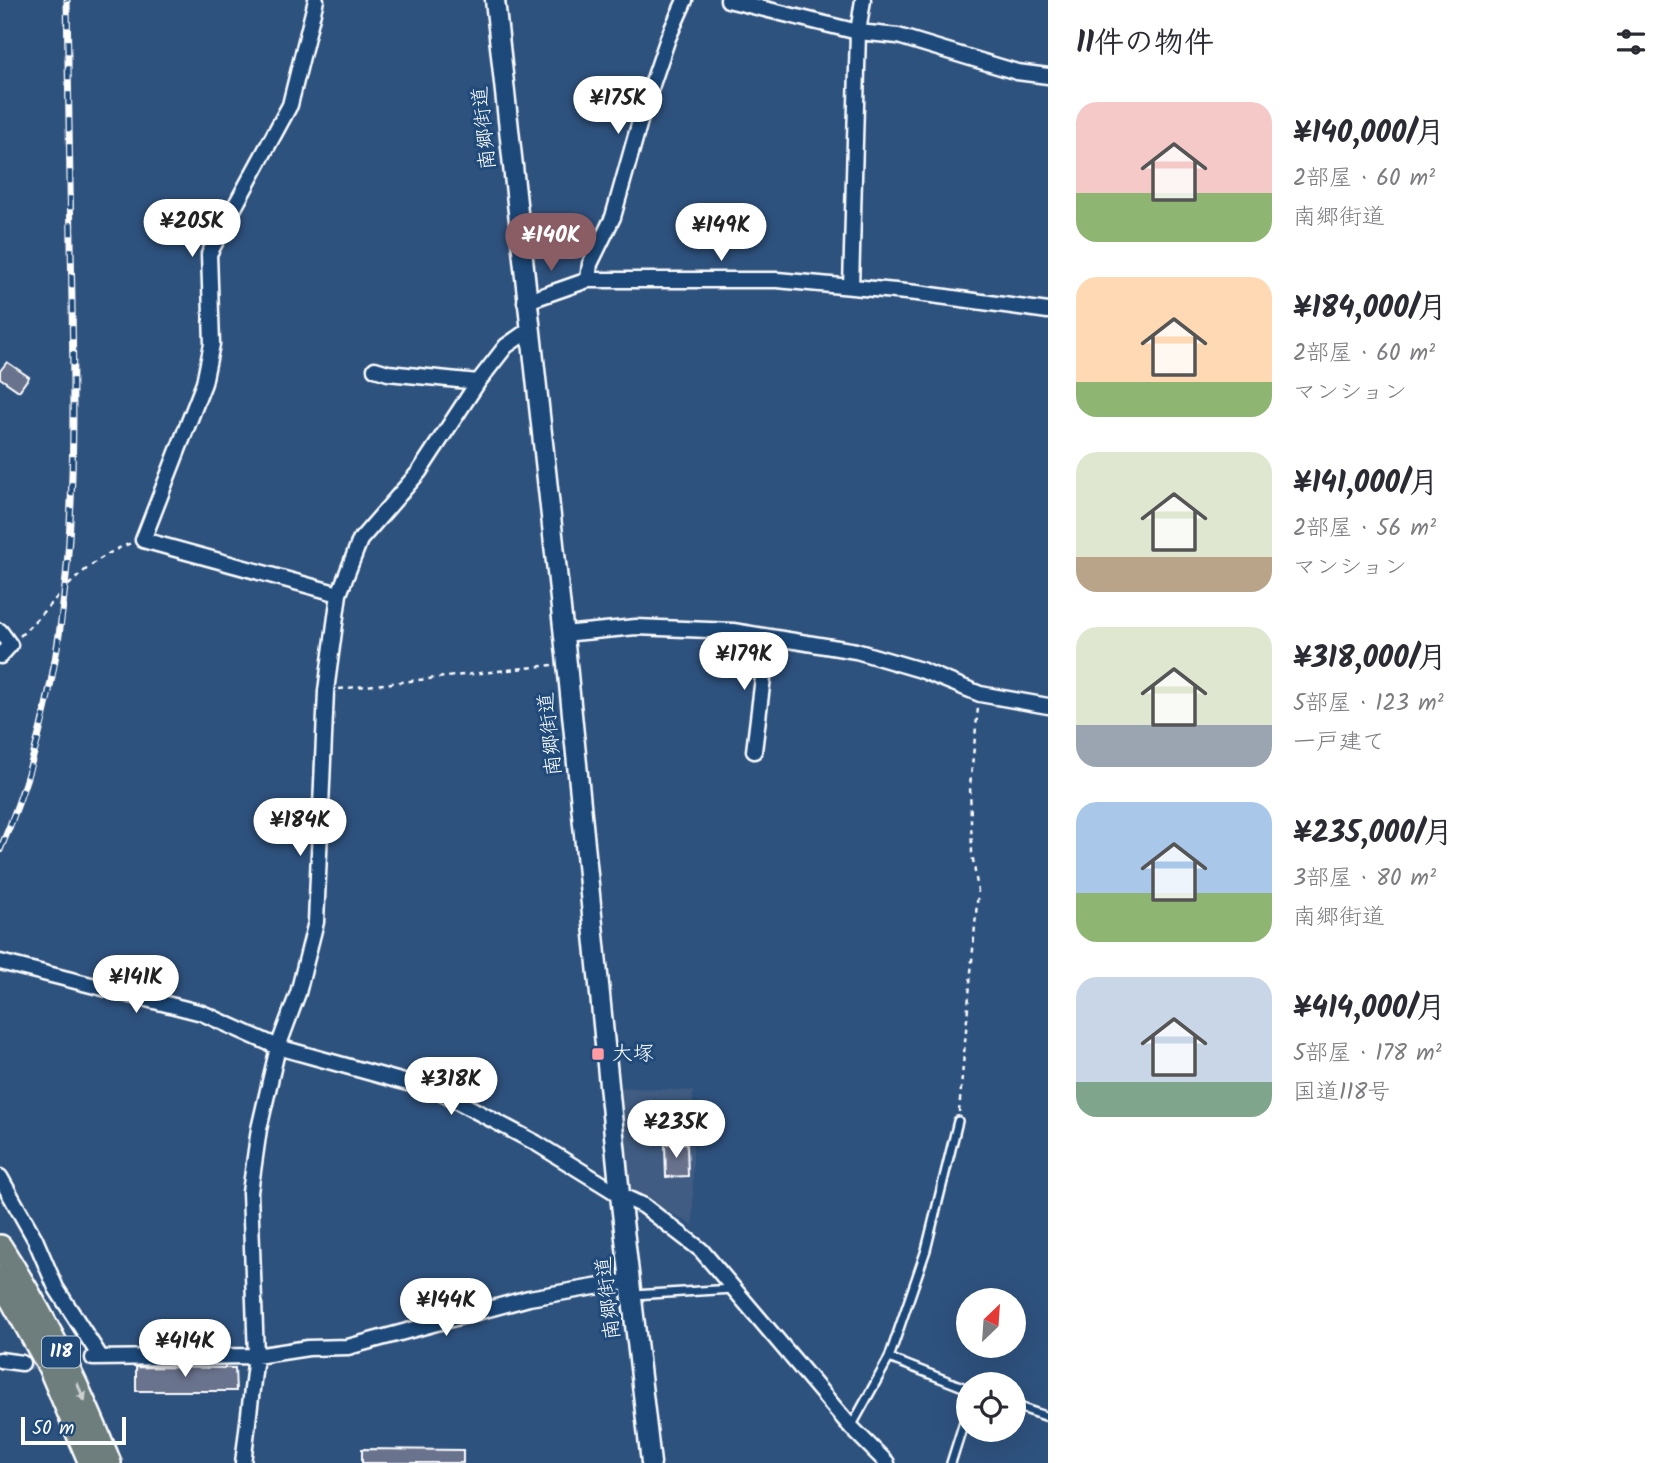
<!DOCTYPE html>
<html lang="ja">
<meta charset="utf-8">
<style>
body{margin:0;font-family:Kalam,"Klee One",sans-serif;background:#f7f7f7;color:#2b2b33;height:100vh;display:flex;flex-direction:column;font-size:26px;white-space:nowrap}
*{box-sizing:border-box;margin:0}
p{font-size:23px;color:#7c7c81}
.icon{flex:none;width:38px;height:38px;fill:none;stroke:currentColor;stroke-width:2;stroke-linecap:round;stroke-linejoin:round}
.map{position:relative;flex:1;overflow:hidden}
.sheet{display:flex;flex-direction:column;background:#fff;width:630px}
.sheet>*{flex:none}
.needle{width:46px;rotate:25deg}
.buttons{position:absolute;left:956px;top:1288px;display:grid;gap:14px}
.buttons a{display:grid;place-items:center;width:70px;height:70px;border-radius:50%;background:#fff;box-shadow:0 7px 28px #0002;font-size:35px}
.scale{position:absolute;left:21px;bottom:18px;width:105px;box-sizing:border-box;padding-left:7px;border:4px solid #fff;border-top:0;font-size:19px;line-height:24px;white-space:nowrap;color:#fff;-webkit-text-stroke:5px #1f4a7a;paint-order:stroke}
.price{position:absolute;translate:-50% -60px;padding:0 16px;border-radius:24px;background:#fff;color:#222;font-size:23px;line-height:46px;filter:drop-shadow(0 2px 4px #0008)}
.price::after{content:'';position:absolute;left:50%;top:42px;width:21px;height:16px;margin-left:-10px;background:inherit;clip-path:polygon(0 0,100% 0,50% 100%)}
.price.current{background:#8a5d65;color:#fff}
ul{padding:0;list-style:none}
li{display:flex;align-items:center;gap:21px;height:175px;padding:0 28px}
li span{display:grid;place-items:center;flex:none;width:196px;height:140px;border-radius:21px;color:#555}
li>.icon{margin-inline-start:auto}
span .icon{width:84px;height:84px;fill:#fffc;stroke-width:1}
li b{font-size:30px}
h2{display:flex;justify-content:space-between;align-items:center;height:84px;padding:0 28px;font-size:30px}
main{display:flex;flex:1;min-height:0}
.map>svg:first-child{display:block}
.built{fill:#405c82}
.building{fill:#6b738d;stroke:#fff;stroke-width:2}
.lines{fill:none;stroke-linecap:round;stroke-linejoin:round}
.minor-tunnel{stroke:#4d6c91;stroke-width:14;stroke-dasharray:14 7;stroke-linecap:butt}
.service-casing{stroke:#fff;stroke-width:12}
.minor-casing{stroke:#fff;stroke-width:19}
.tertiary-casing{stroke:#fff;stroke-width:23}
.trunk-casing{stroke:#fff;stroke-width:28}
.path{stroke:#fff;stroke-width:2.5;stroke-dasharray:5 5;stroke-linecap:butt}
.service{stroke:#1f4a7a;stroke-width:7}
.minor{stroke:#1f4a7a;stroke-width:14}
.tertiary{stroke:#1f4a7a;stroke-width:18}
.trunk{stroke:#6d7e7c;stroke-width:23}
.rail-casing{stroke:#fff;stroke-width:7}
.rail{stroke:#1f4a7a;stroke-width:4.5;stroke-dasharray:13;stroke-linecap:butt}
.oneway{fill:#ccd2d1}
.poi-dot{fill:#ff9aa2;stroke:#1f4a7a;stroke-width:2.5}
.labels{text-anchor:middle;dominant-baseline:central;stroke-width:6;stroke-linejoin:round;paint-order:stroke}
.shield{fill:#1f4a7a;stroke:#bcc9d7;stroke-width:2}
.shield-label{font-size:19px;font-weight:bold;fill:#fff}
.street-label{font-size:21px;fill:#fff;stroke:#1f4a7a}
.poi-label{font-size:21px;fill:#fff;stroke:#1f4a7a;text-anchor:start}
</style>
<main>
<div class="map">
<svg width="1048" height="1463" viewBox="0 0 1048 1463">
<rect width="100%" height="100%" fill="#2e527e"/>
<filter id="ink" filterUnits="userSpaceOnUse"><feTurbulence type="fractalNoise" baseFrequency=".0143" numOctaves="2"/><feDisplacementMap in="SourceGraphic" scale="14" xChannelSelector="R" yChannelSelector="G"/><feConvolveMatrix kernelMatrix="1 2 1 2 8 2 1 2 1" color-interpolation-filters="sRGB"/></filter>
<g filter="url(#ink)">
<path class="built" d="M615 1087 693 1091V1225L625 1188Z"/>
<path class="building" d="M7 362 29 377 19 391 0 378V371Z
M687 1143 688 1176 666 1177 665 1144Z
M136 1367 235 1368 236 1391H136Z
M362 1449 463 1450V1463H362Z"/>
<g class="lines">
<path class="minor-tunnel" d="M22 1363 93 1358"/>
<defs>
<path id="service" d="M633 1295 733 1289
M889 1358 968 1389
M1013 1405 1048 1417
M851 1427 889 1358 926 1250 958 1121
M951 1463 968 1409"/>
<path id="minor" d="M316 0 290 105 209 254 212 344 204 383 143 540 339 594
M728 0 858 32 898 36 1017 72 1048 76
M588 280 590 264 613 217 642 114 668 38 685 0
M851 287 858 32 863 0
M525 302 588 280H777L917 293 1048 311
M375 369 388 373 478 382
M0 631 10 645 0 656
M563 634 636 627 733 631 856 651 921 670 980 694 1048 706
M754 751 768 637
M0 962 202 1013 278 1047 440 1092 536 1143 620 1195 644 1206 701 1250 851 1427 887 1463
M0 1177 35 1239 56 1288 101 1358
M93 1358 256 1356 308 1348 348 1347 529 1298 630 1281
M0 1360 22 1363
M243 1463 256 1356 250 1192 259 1129 278 1047 298 993 316 922 326 691 339 594 360 540 419 472 478 382 506 346 529 330"/>
<path id="tertiary" d="M495 0 567 664 620 1195 651 1463"/>
<path id="trunk" d="M0 1247C44 1316 79 1387 109 1463
M0 1278 50 1367 91 1463"/>
</defs>
<use href="#service" class="service-casing"/>
<use href="#minor" class="minor-casing"/>
<use href="#tertiary" class="tertiary-casing"/>
<use href="#trunk" class="trunk-casing"/>
<path class="path" d="M20 636C54 603 84 559 132 543
M339 689 552 665
M959 1112 978 891 972 853 970 786 978 708"/>
<use href="#service" class="service"/>
<use href="#minor" class="minor"/>
<use href="#tertiary" class="tertiary"/>
<use href="#trunk" class="trunk"/>
<defs>
<path id="rail" d="M0 850C76 673 75 491 72 303 70 202 69 101 67 0"/>
</defs>
<use href="#rail" class="rail-casing"/>
<use href="#rail" class="rail"/>
</g>
<defs><path id="oneway-solid" d="M-6-.8H1V-3.2L6.5 0L1 3.2V.8H-6Z" transform="scale(1.75)"/></defs>
<use class="oneway" href="#oneway-solid" transform="translate(81 1392) rotate(66)"/>
</g>
<rect class="poi-dot" x="591" y="1047" width="14" height="14" rx="3.5"/>
<g class="labels">
<rect class="shield" x="42" y="1336.5" width="38" height="31" rx="5"/>
<g class="shield-label">
<text x="61" y="1352">118</text>
</g>
<g class="street-label">
<text transform="translate(485 128) rotate(-96)">南郷街道</text>
<text transform="translate(551 734) rotate(-96)">南郷街道</text>
<text transform="translate(609 1298) rotate(-97)">南郷街道</text>
</g>
<g class="poi-label">
<text x="612" y="1054">大塚</text>
</g>
</g>
</svg>
<div class="buttons">
<a><svg class="needle" viewBox="-14 -14 28 28"><path d="M0-13l5 13h-10z" fill="#e53935"/><path d="M0 13l5-13h-10z" fill="#7c7c81"/></svg></a>
<a><svg class="icon" aria-label="locate" viewBox="0 0 24 24"><circle cx="12" cy="12" r="6"/><path d="M12 2v4M12 18v4M2 12h4M18 12h4"/></svg></a>
</div>
<div class="scale">50 m</div>
<b class="price" style="left:618px;top:136px">¥175K</b>
<b class="price" style="left:192px;top:259px">¥205K</b>
<b class="price" style="left:721px;top:263px">¥149K</b>
<b class="price current" style="left:551px;top:273px">¥140K</b>
<b class="price" style="left:744px;top:692px">¥179K</b>
<b class="price" style="left:300px;top:858px">¥184K</b>
<b class="price" style="left:136px;top:1015px">¥141K</b>
<b class="price" style="left:451px;top:1117px">¥318K</b>
<b class="price" style="left:676px;top:1160px">¥235K</b>
<b class="price" style="left:446px;top:1338px">¥144K</b>
<b class="price" style="left:185px;top:1379px">¥414K</b>
</div>
<section class="sheet">
<h2>11件の物件<svg class="icon" aria-label="filters" viewBox="0 0 24 24"><path d="M4 7h16M4 17h16"/><circle cx="9" cy="7" r="2"/><circle cx="15" cy="17" r="2"/></svg></h2>
<ul>
<li><span style="background:linear-gradient(#f6c9c9 65%,#8fb573 0)"><svg class="icon" aria-label="home" viewBox="0 0 24 24"><path d="M3 11l9-7 9 7M6 9v11h12V9"/></svg></span><div><b>¥140,000/月</b><p>2部屋 · 60 m²</p><p>南郷街道</p></div></li>
<li><span style="background:linear-gradient(#ffd9b3 75%,#8fb573 0)"><svg class="icon" aria-label="home" viewBox="0 0 24 24"><path d="M3 11l9-7 9 7M6 9v11h12V9"/></svg></span><div><b>¥184,000/月</b><p>2部屋 · 60 m²</p><p>マンション</p></div></li>
<li><span style="background:linear-gradient(#dfe7d0 75%,#b9a48a 0)"><svg class="icon" aria-label="home" viewBox="0 0 24 24"><path d="M3 11l9-7 9 7M6 9v11h12V9"/></svg></span><div><b>¥141,000/月</b><p>2部屋 · 56 m²</p><p>マンション</p></div></li>
<li><span style="background:linear-gradient(#dfe7d0 70%,#9aa5b1 0)"><svg class="icon" aria-label="home" viewBox="0 0 24 24"><path d="M3 11l9-7 9 7M6 9v11h12V9"/></svg></span><div><b>¥318,000/月</b><p>5部屋 · 123 m²</p><p>一戸建て</p></div></li>
<li><span style="background:linear-gradient(#a9c7e8 65%,#8fb573 0)"><svg class="icon" aria-label="home" viewBox="0 0 24 24"><path d="M3 11l9-7 9 7M6 9v11h12V9"/></svg></span><div><b>¥235,000/月</b><p>3部屋 · 80 m²</p><p>南郷街道</p></div></li>
<li><span style="background:linear-gradient(#c9d6e8 75%,#7fa58c 0)"><svg class="icon" aria-label="home" viewBox="0 0 24 24"><path d="M3 11l9-7 9 7M6 9v11h12V9"/></svg></span><div><b>¥414,000/月</b><p>5部屋 · 178 m²</p><p>国道118号</p></div></li>
</ul>
</section>
</main>
